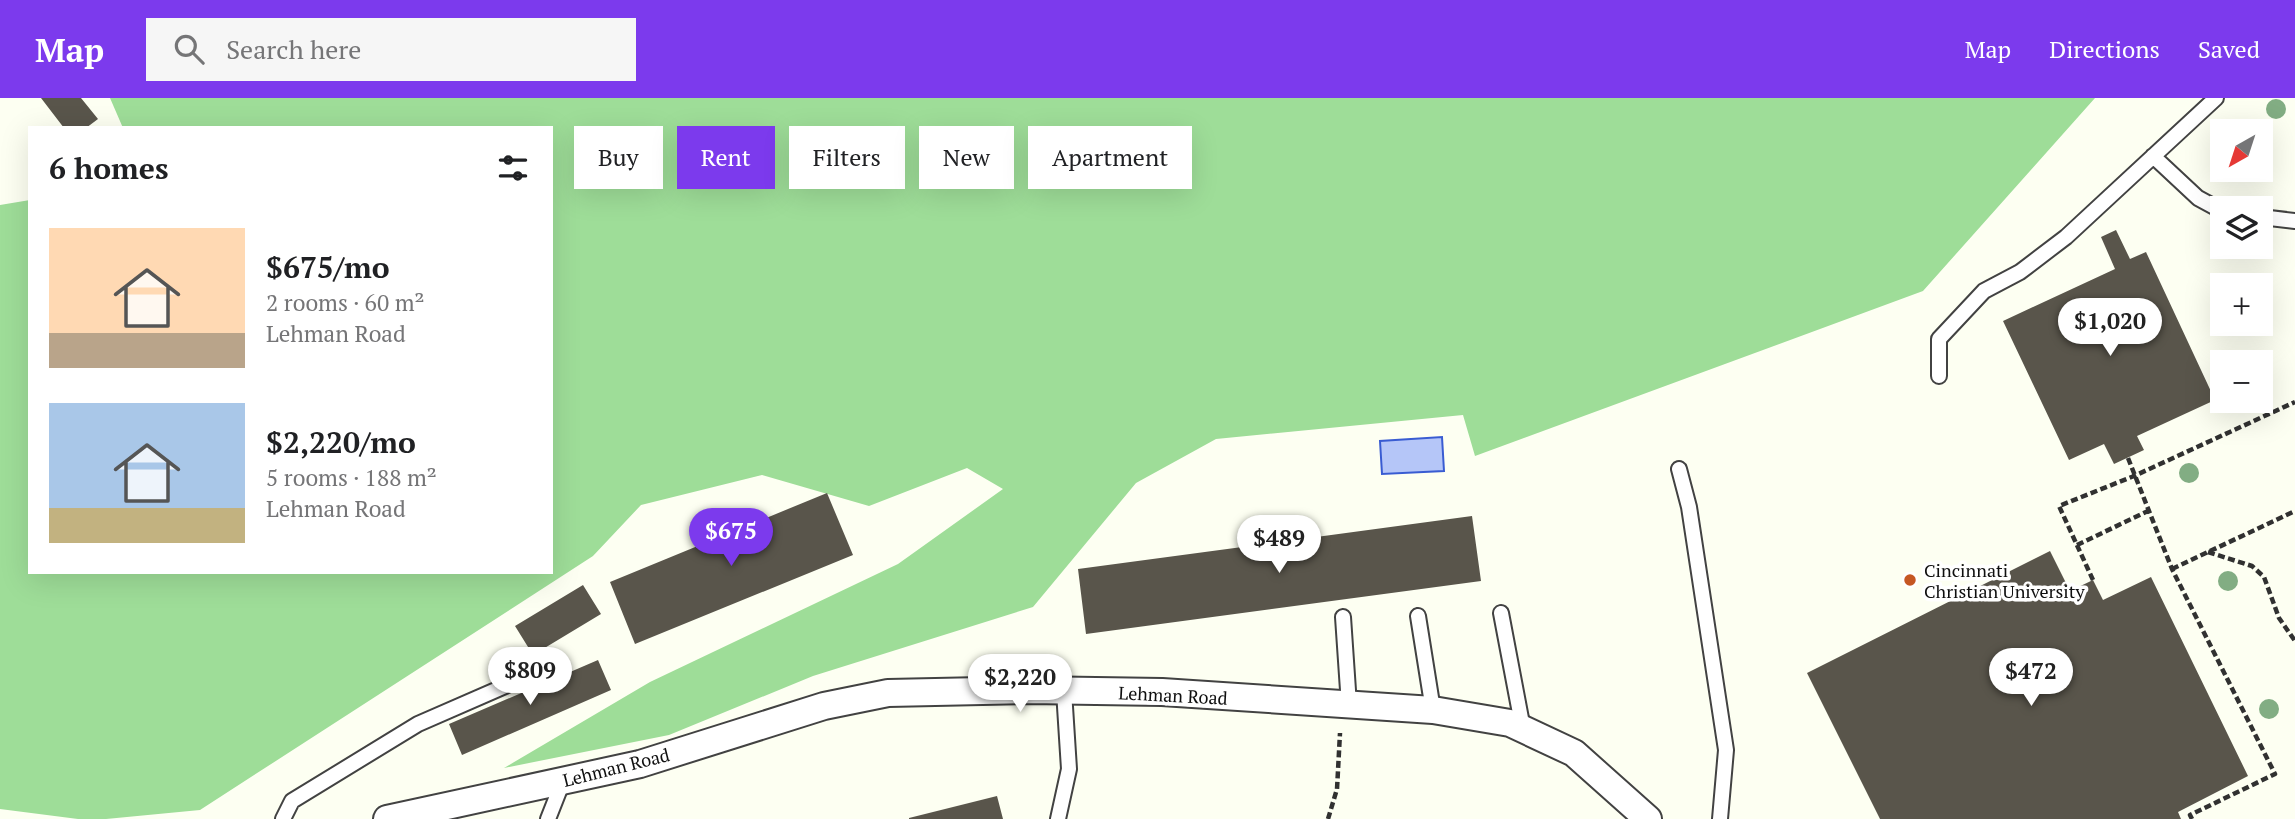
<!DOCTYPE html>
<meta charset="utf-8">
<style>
body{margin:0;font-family:"PT Serif",serif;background:#f6f6f6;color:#202124;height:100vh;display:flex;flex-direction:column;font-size:26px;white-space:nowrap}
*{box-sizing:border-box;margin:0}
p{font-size:23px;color:#757577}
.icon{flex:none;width:38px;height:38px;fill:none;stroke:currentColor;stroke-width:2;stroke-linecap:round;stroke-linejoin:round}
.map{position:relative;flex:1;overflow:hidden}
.side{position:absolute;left:28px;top:28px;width:525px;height:448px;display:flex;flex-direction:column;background:#fff;border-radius:0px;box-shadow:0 7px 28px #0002}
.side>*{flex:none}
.guide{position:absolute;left:574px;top:28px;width:665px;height:63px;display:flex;gap:14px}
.needle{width:46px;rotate:219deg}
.buttons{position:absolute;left:2210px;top:21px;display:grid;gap:14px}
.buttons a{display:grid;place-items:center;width:63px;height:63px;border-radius:0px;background:#fff;box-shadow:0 7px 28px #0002;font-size:35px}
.price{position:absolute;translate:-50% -60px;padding:0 16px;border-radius:24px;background:#fff;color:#222;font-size:23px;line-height:46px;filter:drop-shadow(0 2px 4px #0008)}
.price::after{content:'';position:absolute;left:50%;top:42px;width:21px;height:16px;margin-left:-10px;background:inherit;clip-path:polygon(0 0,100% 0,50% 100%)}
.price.current{background:#7c3aed;color:#fff}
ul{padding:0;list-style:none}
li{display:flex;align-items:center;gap:21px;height:175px;padding:0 21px}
li span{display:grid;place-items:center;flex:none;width:196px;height:140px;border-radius:0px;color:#555}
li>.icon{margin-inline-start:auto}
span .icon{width:84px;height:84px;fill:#fffc;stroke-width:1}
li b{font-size:30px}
h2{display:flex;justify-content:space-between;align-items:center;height:84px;padding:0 21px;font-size:30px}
.tag{padding:0 24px;border-radius:0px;background:#fff;box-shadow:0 7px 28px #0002;font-size:24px;line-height:63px}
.tag.current{background:#7c3aed;color:#fff}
header{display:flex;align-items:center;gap:42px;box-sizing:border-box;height:98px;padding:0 35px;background:#7c3aed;color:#fff}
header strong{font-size:33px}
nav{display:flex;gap:38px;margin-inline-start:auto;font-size:24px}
.search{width:490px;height:63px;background:#f6f6f6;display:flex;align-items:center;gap:18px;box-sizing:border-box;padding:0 24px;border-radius:0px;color:#757577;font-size:26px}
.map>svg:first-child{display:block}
.forest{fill:#9edd98}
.water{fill:#b5c6f8;stroke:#395cd2;stroke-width:2}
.building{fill:#59554b}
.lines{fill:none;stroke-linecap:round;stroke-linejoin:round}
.service-casing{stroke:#424242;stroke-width:18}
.minor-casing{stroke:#424242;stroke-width:30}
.path{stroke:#313131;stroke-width:4.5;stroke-dasharray:7 3.5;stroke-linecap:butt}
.service{stroke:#fff;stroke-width:14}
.minor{stroke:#fff;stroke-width:26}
.tree{fill:#82ad83}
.poi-dot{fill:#c55722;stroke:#fff;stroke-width:2.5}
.labels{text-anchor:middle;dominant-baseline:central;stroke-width:7;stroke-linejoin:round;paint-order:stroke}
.poi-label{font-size:18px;fill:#0f0f0f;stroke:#fff;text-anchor:start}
.street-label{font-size:18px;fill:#0f0f0f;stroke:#fff}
</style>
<header>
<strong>Map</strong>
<div class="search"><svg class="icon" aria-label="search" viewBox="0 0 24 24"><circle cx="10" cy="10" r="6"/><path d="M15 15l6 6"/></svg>Search here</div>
<nav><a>Map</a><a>Directions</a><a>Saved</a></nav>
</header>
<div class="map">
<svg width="2295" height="721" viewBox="0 0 2295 721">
<rect width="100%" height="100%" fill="#fdfff2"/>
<path class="forest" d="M110 0H2095L1923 193 1475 358 1463 317 1216 341 1136 385 1033 509 813 578 669 637 504 670 650 584 898 466 1003 391 967 370 869 408 762 377 641 407 593 458 200 712 106 721H78L0 711V107L30 102V474H551V30H123Z"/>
<path class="water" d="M1442 339 1444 373 1382 376 1380 343Z"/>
<path class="building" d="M41 0H81L98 21 86 30H64Z
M2116 132 2130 161 2146 154 2215 302 2137 338 2144 352 2114 366 2104 346 2069 362 2003 223 2115 171 2101 139Z
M827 395 853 457 635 546 610 484Z
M1472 418 1481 483 1086 536 1078 471Z
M2050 453 2070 493 2093 482 2103 502 2151 479 2248 678 2178 714 2181 721H1880L1807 575Z
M583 487 601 516 533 557 515 528Z
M598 562 611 592 462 657 449 626Z
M997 698 1003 721H909V720Z"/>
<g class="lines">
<defs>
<path id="service" d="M2153 58 2198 100 2222 113
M2261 119 2295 123
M1939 278V241L1984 193 2020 174 2066 139 2216 0
M1679 371 1689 409 1726 652 1720 721
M1501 515 1523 631
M1418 518 1433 612
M1343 519 1349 607
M283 721 292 703 418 626 551 568
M548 721 563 683
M1058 721 1069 671 1064 593"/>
<path id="minor" d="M387 721 640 666 824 608 888 595 1030 592 1162 594 1433 612 1510 625 1574 655 1648 721"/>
</defs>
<use href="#service" class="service-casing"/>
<use href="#minor" class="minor-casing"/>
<path class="path" d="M2128 360 2172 471 2275 676 2190 717 2192 721
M2077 447 2148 413
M2208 454 2252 468 2264 479 2279 520 2295 543
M2172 471 2295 413
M2093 482 2059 408 2134 378 2295 304
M1328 721 1337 691 1340 635"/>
<use href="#service" class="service"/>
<use href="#minor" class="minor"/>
</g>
<g class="tree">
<circle cx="2276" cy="11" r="10"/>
<circle cx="2189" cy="375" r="10"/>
<circle cx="2228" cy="483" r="10"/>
<circle cx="2269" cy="611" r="10"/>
</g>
<circle class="poi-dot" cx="1910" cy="482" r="7"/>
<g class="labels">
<g class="poi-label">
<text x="1924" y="472">Cincinnati<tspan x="1924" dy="21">Christian University</tspan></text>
</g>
<g class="street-label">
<text transform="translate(1173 597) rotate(3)">Lehman Road</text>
<text transform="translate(616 669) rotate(-14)">Lehman Road</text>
</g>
</g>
</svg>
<div class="buttons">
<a><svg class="needle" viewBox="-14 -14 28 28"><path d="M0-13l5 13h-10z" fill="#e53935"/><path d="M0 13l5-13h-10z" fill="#757577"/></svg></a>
<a><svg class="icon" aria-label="layers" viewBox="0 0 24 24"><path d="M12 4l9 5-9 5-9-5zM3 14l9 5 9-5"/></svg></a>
<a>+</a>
<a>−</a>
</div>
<b class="price" style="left:2110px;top:260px">$1,020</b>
<b class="price current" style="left:731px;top:470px">$675</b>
<b class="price" style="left:1279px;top:477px">$489</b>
<b class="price" style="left:530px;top:609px">$809</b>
<b class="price" style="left:2031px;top:610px">$472</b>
<b class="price" style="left:1020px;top:616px">$2,220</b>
<div class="guide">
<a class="tag">Buy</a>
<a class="tag current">Rent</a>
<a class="tag">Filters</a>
<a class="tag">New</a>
<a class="tag">Apartment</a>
</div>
<section class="side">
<h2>6 homes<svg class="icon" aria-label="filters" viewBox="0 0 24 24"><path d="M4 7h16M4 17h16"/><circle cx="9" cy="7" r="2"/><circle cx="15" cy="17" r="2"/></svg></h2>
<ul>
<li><span style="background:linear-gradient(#ffd9b3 75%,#b9a48a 0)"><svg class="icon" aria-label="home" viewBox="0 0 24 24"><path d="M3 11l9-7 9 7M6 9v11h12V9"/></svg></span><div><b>$675/mo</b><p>2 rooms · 60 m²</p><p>Lehman Road</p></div></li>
<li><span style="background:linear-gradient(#a9c7e8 75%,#c2b280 0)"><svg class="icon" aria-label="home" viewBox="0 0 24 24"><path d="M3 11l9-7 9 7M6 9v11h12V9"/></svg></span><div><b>$2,220/mo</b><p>5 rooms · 188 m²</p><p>Lehman Road</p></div></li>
</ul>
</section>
</div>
